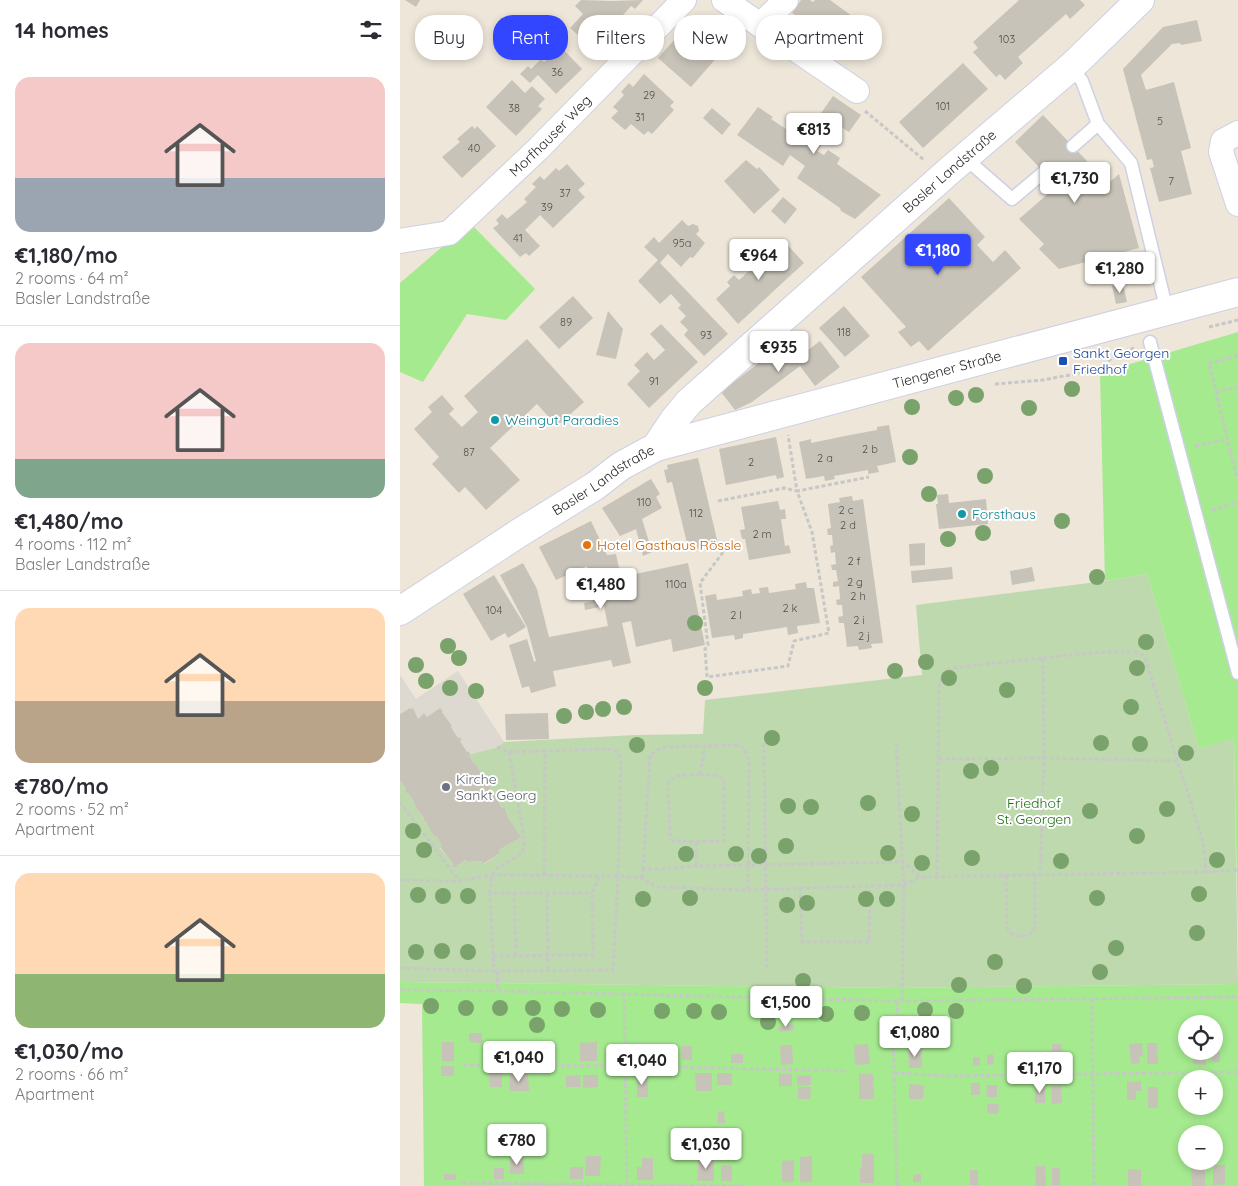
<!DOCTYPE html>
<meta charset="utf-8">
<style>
body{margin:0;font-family:Quicksand,sans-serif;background:#f2f2f3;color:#2b2b33;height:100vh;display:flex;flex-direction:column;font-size:19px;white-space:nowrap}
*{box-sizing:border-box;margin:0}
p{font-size:16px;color:#7c7c81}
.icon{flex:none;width:28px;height:28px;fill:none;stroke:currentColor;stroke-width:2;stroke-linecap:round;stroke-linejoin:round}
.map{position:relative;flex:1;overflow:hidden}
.side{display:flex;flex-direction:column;background:#fff;width:400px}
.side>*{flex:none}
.top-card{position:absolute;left:15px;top:15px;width:475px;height:45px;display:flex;gap:10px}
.buttons{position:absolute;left:778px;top:1015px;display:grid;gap:10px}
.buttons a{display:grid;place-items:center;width:45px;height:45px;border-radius:50%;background:#fff;box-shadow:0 2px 8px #0003;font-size:25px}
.price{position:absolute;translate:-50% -42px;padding:0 11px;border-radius:5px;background:#fff;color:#222;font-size:16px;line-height:32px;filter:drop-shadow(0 1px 2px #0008)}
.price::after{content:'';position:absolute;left:50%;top:30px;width:15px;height:11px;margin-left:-8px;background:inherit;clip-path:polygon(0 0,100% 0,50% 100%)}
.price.selected{background:#3346ff;color:#fff}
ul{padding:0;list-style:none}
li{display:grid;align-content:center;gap:10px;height:265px;padding:0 15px}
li+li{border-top:1px solid #e1e1e2}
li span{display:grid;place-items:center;height:155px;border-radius:15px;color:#555}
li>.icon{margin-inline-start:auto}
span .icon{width:90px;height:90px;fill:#fffc;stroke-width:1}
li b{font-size:21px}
h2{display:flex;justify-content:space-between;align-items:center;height:60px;padding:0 15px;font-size:21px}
.chip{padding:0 18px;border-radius:20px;background:#fff;box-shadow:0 2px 8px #0003;font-size:18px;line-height:45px}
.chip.selected{background:#3346ff;color:#fff}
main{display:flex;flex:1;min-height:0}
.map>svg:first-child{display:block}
.green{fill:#a5ea8f;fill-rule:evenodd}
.cemetery{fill:#bfd9ae}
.plaza{fill:#ddd9d0}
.building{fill:#c8c3b9}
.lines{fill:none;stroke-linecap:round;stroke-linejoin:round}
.lane-casing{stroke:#ced0e4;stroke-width:15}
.street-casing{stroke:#ced0e4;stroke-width:26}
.secondary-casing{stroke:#ced0e4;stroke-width:30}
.path{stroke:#c7c7c7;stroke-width:3;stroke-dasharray:4 2.5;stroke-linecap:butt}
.lane{stroke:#fff;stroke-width:12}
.street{stroke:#fff;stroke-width:24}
.secondary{stroke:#fff;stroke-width:28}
.tree{fill:#7aa36c}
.transit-dot{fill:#1a4fb4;stroke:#fff;stroke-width:2}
.culture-dot{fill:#0f9aa8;stroke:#fff;stroke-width:2}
.food-dot{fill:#e8710a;stroke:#fff;stroke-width:2}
.worship-dot{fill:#6b7280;stroke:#fff;stroke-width:2}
.labels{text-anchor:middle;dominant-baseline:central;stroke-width:4;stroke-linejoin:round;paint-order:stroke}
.number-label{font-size:11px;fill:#51504d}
.street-label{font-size:14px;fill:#292929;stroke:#fff}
.transit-label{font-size:14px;fill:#164399;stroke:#fff;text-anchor:start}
.culture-label{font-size:14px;fill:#0d838f;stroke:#fff;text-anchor:start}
.food-label{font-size:14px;fill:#c56008;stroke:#fff;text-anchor:start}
.worship-label{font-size:14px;fill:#5b616d;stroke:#fff;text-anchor:start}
.park-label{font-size:14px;fill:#1c6d12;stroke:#fff}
</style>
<main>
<section class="side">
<h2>14 homes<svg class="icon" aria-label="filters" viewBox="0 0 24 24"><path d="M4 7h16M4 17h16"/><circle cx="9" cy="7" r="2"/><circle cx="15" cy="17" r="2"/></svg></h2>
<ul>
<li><span style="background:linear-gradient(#f6c9c9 65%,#9aa5b1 0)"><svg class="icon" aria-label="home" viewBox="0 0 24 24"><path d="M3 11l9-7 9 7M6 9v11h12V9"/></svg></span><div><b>€1,180/mo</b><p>2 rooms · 64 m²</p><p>Basler Landstraße</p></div></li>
<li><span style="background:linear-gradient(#f6c9c9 75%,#7fa58c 0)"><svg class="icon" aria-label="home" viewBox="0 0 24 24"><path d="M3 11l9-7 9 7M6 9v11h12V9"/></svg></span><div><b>€1,480/mo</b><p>4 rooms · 112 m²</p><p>Basler Landstraße</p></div></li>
<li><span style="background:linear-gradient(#ffd9b3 60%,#b9a48a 0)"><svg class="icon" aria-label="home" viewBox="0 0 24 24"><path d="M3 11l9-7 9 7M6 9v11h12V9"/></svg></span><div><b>€780/mo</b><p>2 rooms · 52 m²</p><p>Apartment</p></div></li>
<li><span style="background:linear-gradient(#ffd9b3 65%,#8fb573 0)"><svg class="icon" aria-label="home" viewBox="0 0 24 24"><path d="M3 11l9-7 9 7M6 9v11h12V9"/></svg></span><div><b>€1,030/mo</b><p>2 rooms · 66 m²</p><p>Apartment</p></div></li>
</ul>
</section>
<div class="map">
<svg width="838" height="1186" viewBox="0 0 838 1186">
<rect width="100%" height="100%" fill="#ede6d9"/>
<path class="green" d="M70 223 135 289 106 320 67 314 23 382 0 372V283Z
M838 332V939L834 739 799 749 747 574 705 581 700 373Z
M0 982 497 988 838 984V1186H24L22 1004 0 1003ZM786 1024H814V1051H786ZM786 1079H814V1106H786ZM786 1134H814V1161H786Z"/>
<path class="cemetery" d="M747 574 799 749 834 738 838 984 497 988 0 982V781L6 789 4 791 7 794 8 793 15 804 14 805 24 818 23 819 25 822 26 821 33 832 32 833 34 837 36 836 42 846 40 848 53 864 52 865 54 868 65 860 67 862 82 861 84 864 100 853 99 850 120 837 107 816 108 814 104 808H102L96 798 95 794H93L86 780H84L77 765H75L69 755 71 754 97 747 104 742 235 735 303 734 305 700 522 675 516 605 705 581Z"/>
<path class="plaza" d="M58 671 104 742 97 747 71 754 69 751 67 752 60 741 61 740 59 737 58 738 40 708 27 717 24 713 18 719 13 709 10 708 0 714V675L16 699Z"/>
<path class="building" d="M5 0H20L16 7Z
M181 0 211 1 243 0 235 9 231 6 217 22 220 25 196 51 170 28 183 14 175 6Z
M401 0H410L413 2 415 0H430L452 16 427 50 396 26 401 19 392 13Z
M619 0H680L685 5 670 19 666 14 618 57 623 63 605 80 600 74 596 77 573 52 578 48 573 42Z
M797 20 802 41 781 45 780 43 772 44 741 75 746 90 774 82 791 148 781 151 792 194 759 202 750 168 754 167 752 159 747 160 723 69 763 27Z
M286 27 319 55 291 87 258 58Z
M52 37 64 45 54 59 43 50Z
M160 46 182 69 156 94 138 75 130 83 120 74 128 66 131 69 141 59 144 62Z
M563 63 588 89 523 148 499 122Z
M244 74 274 102 270 106 274 110 252 134 248 131 244 135 231 124 225 130 211 118 218 111 213 107 224 95 221 92 229 83 233 87Z
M112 80 125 93 132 86 145 99 138 106 142 109 116 136 86 107Z
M433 96 461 115 449 132 436 124 417 151 424 155 428 150 440 158 437 164 481 195 455 219 441 211 440 208 397 178 405 166 390 155 383 166 337 135 358 107 373 117 371 119 401 139 419 116Z
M312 108 331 124 322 135 303 118Z
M643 115 687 161 682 165 705 186 719 174 739 248 659 269 639 249 644 244 619 219 657 186 615 142Z
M72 126 75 129 77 126 96 146 62 178 42 157 60 142 57 139Z
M346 160 357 169 359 167 380 190 354 214 324 181Z
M167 164 185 184 178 190 185 197 153 228 140 215 125 230 140 246 129 256 126 253 120 257 93 228 99 224 96 220 102 214 107 219 119 209 127 202 124 199 136 187 132 184 140 176 144 180 156 168 159 171Z
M383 197 397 209 385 224 371 211Z
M549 198 585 237 577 245 593 262 605 250 621 268 528 351 519 341 511 347 498 332 506 327 461 277Z
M282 220 288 226 293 224 298 226 299 231 296 234 305 243 293 258 290 257 281 267 268 254 260 263 328 334 304 356 284 335 288 330 280 322 286 316 278 308 281 305 271 294 260 304 238 281 258 260 244 247 254 237 259 243Z
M375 239 379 244 383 240 404 263 338 324 316 299 330 286 327 282 334 275 339 280 349 271 342 263 348 256 355 264 372 249 368 245Z
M723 284 727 302 716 304 712 286Z
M173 296 193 318 159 349 139 327Z
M444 306 470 336 445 357 419 328Z
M208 311 223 329 216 359 196 355Z
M261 324 298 362 249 408 227 384 240 371 234 365 247 352 254 360 265 350 250 334Z
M127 339 184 402 157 426 137 404 90 448 120 480 86 510 65 487 59 493 32 464 39 457 14 429 32 412 28 407 42 395 54 409 49 414 62 427 78 412 64 396Z
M420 341 440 367 415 386 400 366 352 402 335 410 321 392 383 344 395 360Z
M489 425 496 462 477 466 479 472 468 474V470L434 476 435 479 425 481 424 476 406 479 399 442 411 439V443L445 436 477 430V427Z
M376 437 384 477 377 479 376 475 326 485 319 449Z
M298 458 318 544 289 551 272 482 267 483 264 470 268 469 267 465Z
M251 479 260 494 256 497 262 508 242 519 252 552 243 556 236 529 220 536 202 508Z
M548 494 549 503 586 499 588 524 539 529 536 504H538L537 495Z
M452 496 453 501 463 499 483 643 471 644 472 648 459 650 458 646 447 647 444 623H439L438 617 443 616 442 605H437L436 600 440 599 439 586 433 587V582L438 581 436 570H432L431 565 436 564 435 552 431 553 430 546 433 545 432 535H428L427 529 431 528 428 504 440 502 439 498Z
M378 501 380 510 385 509 386 519H381L385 546 389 545 391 553 349 560 345 539H342L340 530 345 529 341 507Z
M191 521 207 555 216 554 221 577 288 563 305 645 273 652 271 639 236 647 231 621 222 623 231 663 213 667 211 660 153 671 156 686 131 693 129 686 122 688 109 645 127 639 134 662 136 661 127 627 100 575 123 563 137 589 149 637 208 626 204 606 185 610 184 603 193 601 187 566 156 580 139 547Z
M525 543V565L510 566 509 544Z
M552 567 553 579 512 583 511 571Z
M632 567 635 581 612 585 610 571Z
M94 575 126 627 108 638 105 633 91 641 63 594Z
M406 582 407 588H414L420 623 397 626 398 633 388 635 387 627 343 634V638L335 640 334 635 312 638 305 596 316 594 317 600 343 596 342 591 351 589 352 594 360 593 359 588 368 587 369 593 396 589 395 584Z
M10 708 12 709 13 708 18 719 24 713 27 717 40 708 43 711 42 712 52 726 51 727 58 738 59 737 62 740 60 741 67 752 68 751 71 754 69 755 75 765H77L84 780 86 779 93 794 95 793 96 798 102 808 104 807 108 815 107 816 121 837 99 850 100 853 83 864 82 861 67 862 65 860 54 868 52 865 53 864 40 847 42 846 36 836 34 837 26 821 25 822 23 819 24 818 14 805 15 804 8 793 7 794 4 791 6 789 0 781V714Z
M148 713 149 739 106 740 105 714Z
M393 1024 394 1030 379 1032 378 1027Z
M69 1033H82V1043L69 1042Z
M42 1042H54V1061H42Z
M197 1042V1061H180V1043Z
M90 1043H109V1060L90 1059Z
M742 1043 743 1056 739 1057 740 1063 731 1064 729 1044Z
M747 1043H757L758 1064H747Z
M468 1044 470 1064 455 1065 454 1045Z
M652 1044H662V1063H652Z
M380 1045H392L393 1064 381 1065Z
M282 1046H292V1060H282Z
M508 1047H521L522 1068H509Z
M240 1049H247V1061H240Z
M794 1051H806V1065L793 1064Z
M812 1052H820V1062H812Z
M331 1054H343V1063H331Z
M593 1054 594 1064 587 1065V1055Z
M573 1057H580V1065L573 1066Z
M41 1066H54V1076H41Z
M89 1072H102V1087H90Z
M295 1073H312V1091H296Z
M317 1073H332V1085H317Z
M128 1074 129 1091H110L109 1075Z
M237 1074H248V1097H237Z
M379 1074H392V1086H379Z
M459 1074H473L474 1099H459Z
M180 1075 181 1087H166V1076Z
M183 1075H198V1087L183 1088Z
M411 1075V1085L397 1086V1076Z
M741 1081V1091H736V1100H727V1082Z
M571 1083H580V1095H571Z
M509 1084 524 1085 523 1099H509Z
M635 1084H645V1103H635Z
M586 1085H597V1097H587Z
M661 1085 662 1103 652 1104 651 1086Z
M398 1087H411L410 1099H398Z
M748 1087H758V1108H748Z
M587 1104H599L598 1114 587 1113Z
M324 1111 325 1123 318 1124V1112Z
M462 1154H474V1183H460V1167H462Z
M186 1156H201L200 1176H185Z
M412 1156V1182H400V1157Z
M124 1158V1174H110V1159Z
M242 1158H253V1180H237V1167H242Z
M298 1159H314V1181H297Z
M394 1160V1182H382V1161Z
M321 1165H332V1181H321Z
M813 1165H825V1184L813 1185Z
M635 1166H645L646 1186H636Z
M170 1167H183V1179H170Z
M94 1168H104V1179H94Z
M652 1168H660V1185H652Z
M791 1168H805V1186H792Z
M728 1169 741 1170V1186H728Z
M570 1170H578V1185H570Z
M44 1174H56V1180H44Z
M521 1174V1182H513V1175Z"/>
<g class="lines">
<defs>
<path id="lane" d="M671 67 682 81 698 124 673 146
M698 124 731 163 767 311
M565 158 612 199 644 172
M750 342 838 673"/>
<g id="street">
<path d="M324 0 360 25 386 0"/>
<path d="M360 25 457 91"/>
<path d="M838 133 823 141 821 152 838 204"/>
<path id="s1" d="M0 241 49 233 138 149 284 0"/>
</g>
<g id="secondary">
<path id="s2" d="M256 447 838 292"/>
<path id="s3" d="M0 611 119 533 195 486 221 466 256 447 274 420 289 402 549 171 671 67 740 0"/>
</g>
</defs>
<use href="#lane" class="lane-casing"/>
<use href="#street" class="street-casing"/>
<use href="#secondary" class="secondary-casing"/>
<path class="path" d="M465 111 524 160
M809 327 838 320
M838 356 809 363 836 475H838
M595 384 643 380 696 370 719 353 734 348
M816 392 838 387
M795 446 828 439
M318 501 384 488 397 491 388 435
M812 510 838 502
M327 547 300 583 308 645 305 649 307 677 388 666 394 641 429 633 412 532 397 491 469 477
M643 658C660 656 730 647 742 655 742 655 746 660 746 661L803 841 806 872
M364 743 367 968
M496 743 504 885 502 1001
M97 747 109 752 145 751 144 876
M109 752 124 837 123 853 98 868 92 875 90 893H192
M539 759 644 758 778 761
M300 774 320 776 324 781V841L296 842 273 841 270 837 268 781 278 776Z
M300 774 305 746
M0 802 59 881
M296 842V866
M243 870 250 755 257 750 267 747 340 745 344 749 349 760 348 889
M606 875 607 928 613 935C623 937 630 937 635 927V874
M537 876 539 686C541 678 544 671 551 668L643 658 644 758 640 874
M242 878 243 870 296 866 503 862 520 877
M0 880 59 881 92 875 218 876 242 878 256 887 348 890 504 885 520 877 806 872 838 870
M400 888 402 942H469L470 887
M114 892 116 955
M147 893 148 970
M93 956 193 955 192 893 199 877
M0 968 94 971 90 893
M94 971 213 970 218 876 221 759 218 752 210 749 145 751
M97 971 98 991
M0 990 98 991 497 1001 838 997
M224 993 227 1186
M692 999 694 1186
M63 1065 232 1066 448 1071
M495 1073 546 1076 838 1072
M62 1183 344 1186
M497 1186 493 1033 498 1026 497 1001"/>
<use href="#lane" class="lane"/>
<use href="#street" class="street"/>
<use href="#secondary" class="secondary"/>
</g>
<g class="tree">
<circle cx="672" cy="389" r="8"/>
<circle cx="576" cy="395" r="8"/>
<circle cx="556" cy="398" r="8"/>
<circle cx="512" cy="407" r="8"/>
<circle cx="629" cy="408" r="8"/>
<circle cx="510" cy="457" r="8"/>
<circle cx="585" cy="476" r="8"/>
<circle cx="529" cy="494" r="8"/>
<circle cx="662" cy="521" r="8"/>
<circle cx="583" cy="533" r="8"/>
<circle cx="548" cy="539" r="8"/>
<circle cx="697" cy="577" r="8"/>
<circle cx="295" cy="623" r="8"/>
<circle cx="746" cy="642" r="8"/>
<circle cx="48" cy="646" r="8"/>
<circle cx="59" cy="658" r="8"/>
<circle cx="526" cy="662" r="8"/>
<circle cx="16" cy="665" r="8"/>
<circle cx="737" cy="668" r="8"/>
<circle cx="495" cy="671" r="8"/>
<circle cx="549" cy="678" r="8"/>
<circle cx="26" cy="681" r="8"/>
<circle cx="50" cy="688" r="8"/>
<circle cx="305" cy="688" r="8"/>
<circle cx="607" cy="690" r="8"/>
<circle cx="76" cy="691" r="8"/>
<circle cx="224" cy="707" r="8"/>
<circle cx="731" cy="707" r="8"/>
<circle cx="203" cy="709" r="8"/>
<circle cx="186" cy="712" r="8"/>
<circle cx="164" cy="716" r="8"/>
<circle cx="372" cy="738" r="8"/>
<circle cx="701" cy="743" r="8"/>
<circle cx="740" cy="744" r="8"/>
<circle cx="237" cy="745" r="8"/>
<circle cx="786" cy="753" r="8"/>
<circle cx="591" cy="768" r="8"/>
<circle cx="571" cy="771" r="8"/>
<circle cx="468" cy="803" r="8"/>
<circle cx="388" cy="806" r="8"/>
<circle cx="411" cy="807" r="8"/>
<circle cx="767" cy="809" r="8"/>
<circle cx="690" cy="811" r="8"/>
<circle cx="512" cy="814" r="8"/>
<circle cx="13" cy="831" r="8"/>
<circle cx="737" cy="836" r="8"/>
<circle cx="386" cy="846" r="8"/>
<circle cx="24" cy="850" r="8"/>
<circle cx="488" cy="853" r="8"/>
<circle cx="286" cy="854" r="8"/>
<circle cx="336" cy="854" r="8"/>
<circle cx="359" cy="856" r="8"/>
<circle cx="572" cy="858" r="8"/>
<circle cx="817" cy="860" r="8"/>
<circle cx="661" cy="861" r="8"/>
<circle cx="522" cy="863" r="8"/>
<circle cx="799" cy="894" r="8"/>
<circle cx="18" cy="895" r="8"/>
<circle cx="43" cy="896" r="8"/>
<circle cx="68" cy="896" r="8"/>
<circle cx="290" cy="898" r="8"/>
<circle cx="697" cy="898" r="8"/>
<circle cx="243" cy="899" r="8"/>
<circle cx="466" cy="899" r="8"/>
<circle cx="487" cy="899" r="8"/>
<circle cx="407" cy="903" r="8"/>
<circle cx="387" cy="905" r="8"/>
<circle cx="797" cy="933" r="8"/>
<circle cx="716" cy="948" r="8"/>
<circle cx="42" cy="951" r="8"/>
<circle cx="16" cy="952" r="8"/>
<circle cx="68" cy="952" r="8"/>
<circle cx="595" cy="962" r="8"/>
<circle cx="700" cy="972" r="8"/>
<circle cx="403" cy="981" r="8"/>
<circle cx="559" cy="985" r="8"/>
<circle cx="624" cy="986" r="8"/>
<circle cx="31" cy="1006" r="8"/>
<circle cx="66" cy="1008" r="8"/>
<circle cx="100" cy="1008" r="8"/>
<circle cx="133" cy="1008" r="8"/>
<circle cx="162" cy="1009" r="8"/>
<circle cx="198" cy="1010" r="8"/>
<circle cx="525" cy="1010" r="8"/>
<circle cx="262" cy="1011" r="8"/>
<circle cx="294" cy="1011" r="8"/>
<circle cx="556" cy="1011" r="8"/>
<circle cx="319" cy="1012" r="8"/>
<circle cx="462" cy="1013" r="8"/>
<circle cx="426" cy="1014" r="8"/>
<circle cx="368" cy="1022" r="8"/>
<circle cx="494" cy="1024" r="8"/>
<circle cx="137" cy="1025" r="8"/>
</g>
<rect class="transit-dot" x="658" y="356" width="10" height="10" rx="2.5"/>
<g class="culture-dot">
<circle cx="95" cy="420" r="5"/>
<circle cx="562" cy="514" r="5"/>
</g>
<circle class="food-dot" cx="187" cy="545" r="5"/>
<circle class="worship-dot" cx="46" cy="787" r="5"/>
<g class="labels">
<g class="number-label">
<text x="607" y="39">103</text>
<text x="157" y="72">36</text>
<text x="249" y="95">29</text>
<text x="543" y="106">101</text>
<text x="114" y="108">38</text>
<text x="240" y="117">31</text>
<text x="760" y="121">5</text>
<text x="74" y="148">40</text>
<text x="771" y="181">7</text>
<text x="165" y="193">37</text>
<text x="147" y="207">39</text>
<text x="118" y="238">41</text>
<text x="282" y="243">95a</text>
<text x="166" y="322">89</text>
<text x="444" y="332">118</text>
<text x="306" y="335">93</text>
<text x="254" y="381">91</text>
<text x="470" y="449">2 b</text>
<text x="69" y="452">87</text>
<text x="425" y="458">2 a</text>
<text x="351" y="462">2</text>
<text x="244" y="502">110</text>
<text x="446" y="510">2 c</text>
<text x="296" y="513">112</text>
<text x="448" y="525">2 d</text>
<text x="362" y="534">2 m</text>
<text x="454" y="561">2 f</text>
<text x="455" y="582">2 g</text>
<text x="276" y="584">110a</text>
<text x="458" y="596">2 h</text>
<text x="390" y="608">2 k</text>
<text x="94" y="610">104</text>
<text x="336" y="615">2 l</text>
<text x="459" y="620">2 i</text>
<text x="464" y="636">2 j</text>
</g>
<g class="street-label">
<text stroke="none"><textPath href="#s1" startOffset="190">Morfhauser Weg</textPath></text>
<text stroke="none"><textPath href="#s3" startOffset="708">Basler Landstraße</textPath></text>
<text stroke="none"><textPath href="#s2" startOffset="301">Tiengener Straße</textPath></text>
<text stroke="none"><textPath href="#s3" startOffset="242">Basler Landstraße</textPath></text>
</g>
<g class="transit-label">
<text x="673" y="353">Sankt Georgen<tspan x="673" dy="16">Friedhof</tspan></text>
</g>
<g class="culture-label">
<text x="105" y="420">Weingut Paradies</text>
<text x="572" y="514">Forsthaus</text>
</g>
<g class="food-label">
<text x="197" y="545">Hotel Gasthaus Rössle</text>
</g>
<g class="worship-label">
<text x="56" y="779">Kirche<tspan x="56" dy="16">Sankt Georg</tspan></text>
</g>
<g class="park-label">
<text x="634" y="803">Friedhof<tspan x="634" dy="16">St. Georgen</tspan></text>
</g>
</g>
</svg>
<div class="buttons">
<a><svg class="icon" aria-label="locate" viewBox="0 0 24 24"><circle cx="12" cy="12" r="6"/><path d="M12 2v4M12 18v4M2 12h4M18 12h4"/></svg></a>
<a>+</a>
<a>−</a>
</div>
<b class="price" style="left:414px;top:155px">€813</b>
<b class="price" style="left:675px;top:204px">€1,730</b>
<b class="price selected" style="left:538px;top:276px">€1,180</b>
<b class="price" style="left:359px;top:281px">€964</b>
<b class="price" style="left:720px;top:294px">€1,280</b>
<b class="price" style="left:379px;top:373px">€935</b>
<b class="price" style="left:201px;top:610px">€1,480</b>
<b class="price" style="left:386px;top:1028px">€1,500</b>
<b class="price" style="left:515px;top:1058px">€1,080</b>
<b class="price" style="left:119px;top:1083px">€1,040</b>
<b class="price" style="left:242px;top:1086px">€1,040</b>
<b class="price" style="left:640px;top:1094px">€1,170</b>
<b class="price" style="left:117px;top:1166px">€780</b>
<b class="price" style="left:306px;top:1170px">€1,030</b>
<div class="top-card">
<a class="chip">Buy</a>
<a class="chip selected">Rent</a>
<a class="chip">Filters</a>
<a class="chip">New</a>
<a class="chip">Apartment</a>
</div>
</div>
</main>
